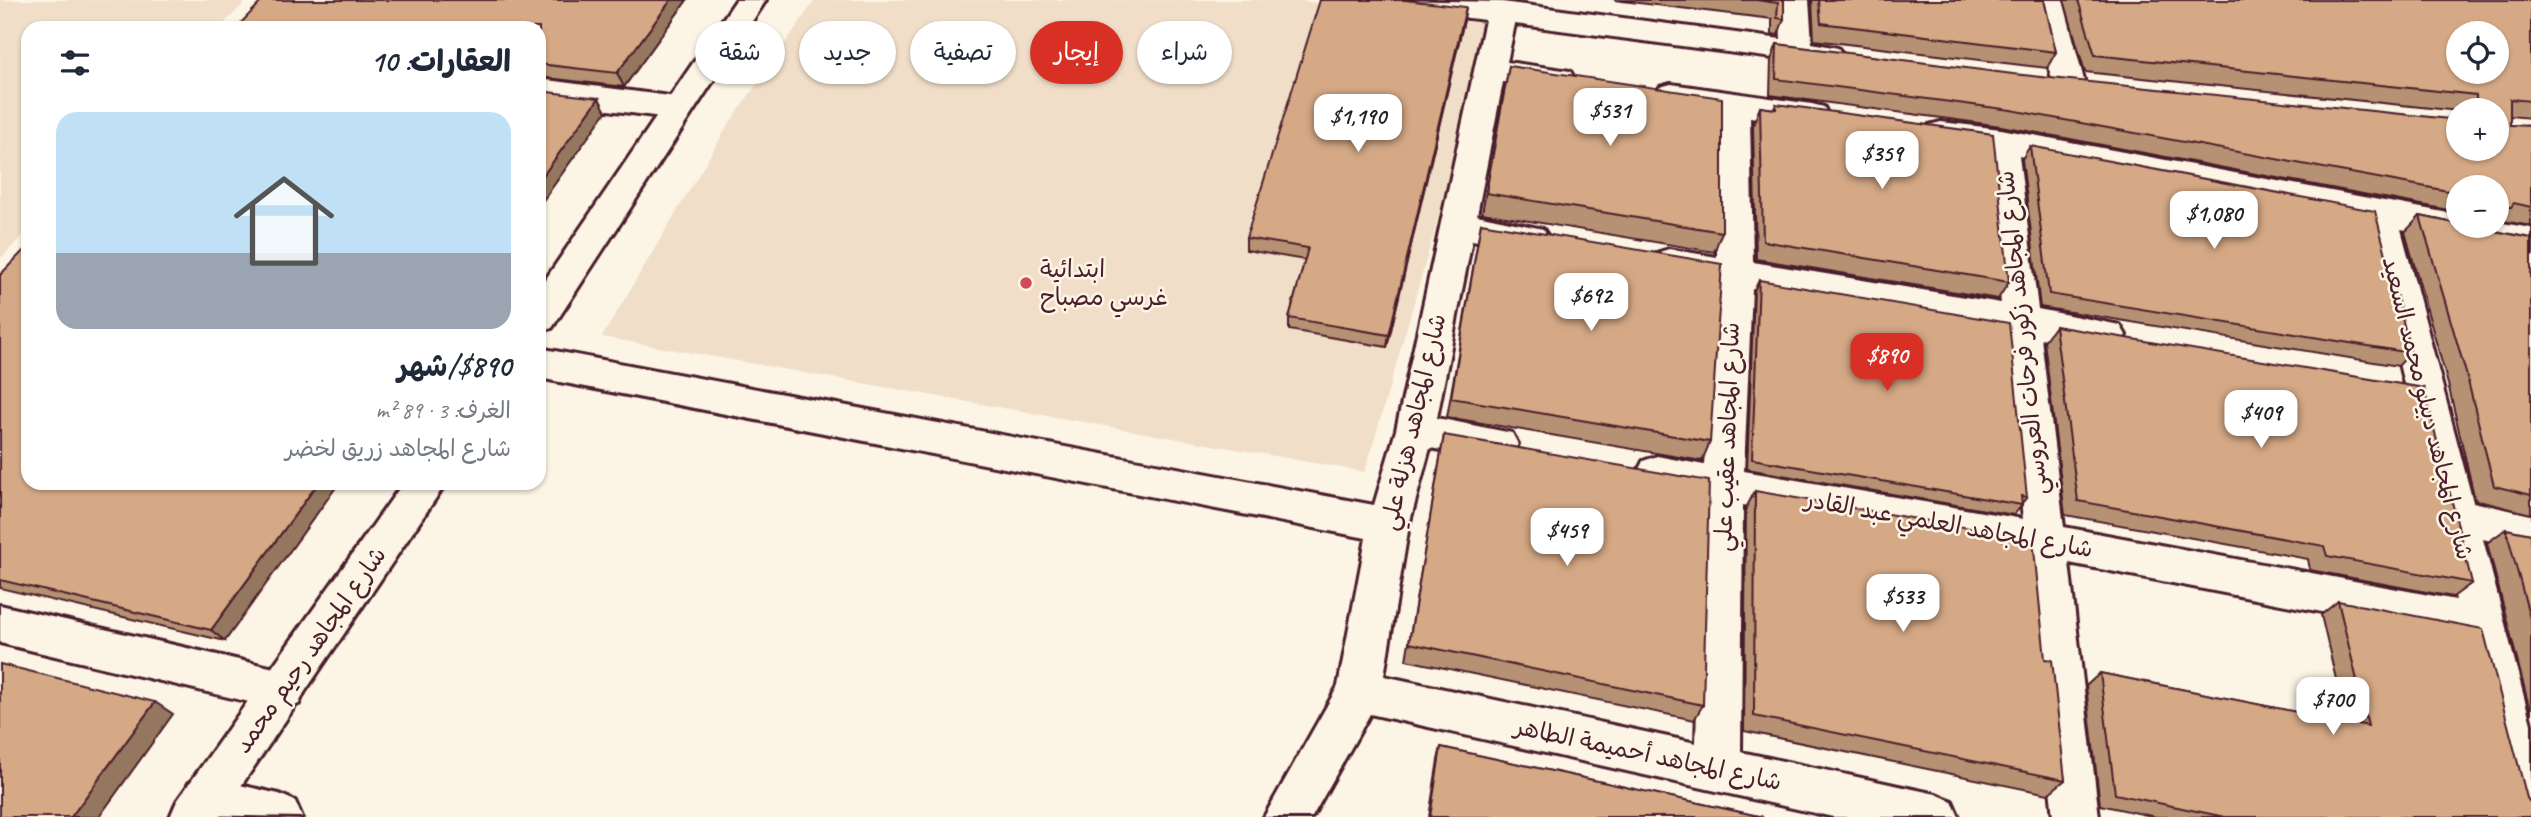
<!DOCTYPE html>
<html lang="ar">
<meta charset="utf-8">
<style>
body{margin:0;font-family:Caveat,"Playpen Sans Arabic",sans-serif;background:#f2f2f3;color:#1f2937;direction:rtl;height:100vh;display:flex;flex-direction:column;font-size:26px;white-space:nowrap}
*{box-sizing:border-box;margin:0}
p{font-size:23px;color:#747a83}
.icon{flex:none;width:38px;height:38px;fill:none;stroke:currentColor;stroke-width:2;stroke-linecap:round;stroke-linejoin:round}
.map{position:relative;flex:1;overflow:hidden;direction:ltr}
.sheet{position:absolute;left:21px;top:21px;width:525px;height:469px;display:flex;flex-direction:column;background:#fff;border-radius:21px;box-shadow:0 2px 5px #0004;direction:rtl}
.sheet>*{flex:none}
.guide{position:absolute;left:567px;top:21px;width:665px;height:63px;direction:rtl;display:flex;gap:14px}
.fabs{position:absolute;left:2446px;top:21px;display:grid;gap:14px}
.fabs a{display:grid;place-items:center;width:63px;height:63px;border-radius:50%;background:#fff;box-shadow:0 2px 5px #0004;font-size:35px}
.price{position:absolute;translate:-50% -60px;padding:0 16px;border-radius:14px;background:#fff;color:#222;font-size:23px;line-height:46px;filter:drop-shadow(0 2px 4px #0008)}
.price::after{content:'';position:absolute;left:50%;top:42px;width:21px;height:16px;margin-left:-10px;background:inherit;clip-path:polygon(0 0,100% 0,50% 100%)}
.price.on{background:#d93025;color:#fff}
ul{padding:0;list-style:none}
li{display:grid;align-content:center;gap:14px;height:371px;padding:0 35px}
li span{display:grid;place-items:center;height:217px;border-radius:21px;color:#555}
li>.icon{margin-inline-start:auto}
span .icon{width:126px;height:126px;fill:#fffc;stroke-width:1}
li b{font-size:30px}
h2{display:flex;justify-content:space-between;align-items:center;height:84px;padding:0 35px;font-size:30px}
.tag{padding:0 24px;border-radius:32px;background:#fff;box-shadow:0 2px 5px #0004;font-size:24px;line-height:63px}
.tag.on{background:#d93025;color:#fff}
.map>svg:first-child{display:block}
.built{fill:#f0dec8}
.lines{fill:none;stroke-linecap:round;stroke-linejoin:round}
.minor-casing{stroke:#4a1f2b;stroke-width:6}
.tertiary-casing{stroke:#4a1f2b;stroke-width:6}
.minor{fill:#fcf5e5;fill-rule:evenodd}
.tertiary{fill:#fcf5e5;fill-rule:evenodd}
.wall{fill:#b79173;stroke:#4a1f2b;stroke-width:2}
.shaded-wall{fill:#95765e;stroke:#4a1f2b;stroke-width:2}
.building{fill:#d5a986;stroke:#4a1f2b;stroke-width:2;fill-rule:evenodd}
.poi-dot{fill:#d1495b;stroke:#fcf5e5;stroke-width:2.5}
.labels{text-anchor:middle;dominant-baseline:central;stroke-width:5;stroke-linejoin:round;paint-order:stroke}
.poi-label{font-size:24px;fill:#4a1f2b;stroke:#fcf5e5;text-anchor:start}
.street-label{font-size:24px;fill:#4a1f2b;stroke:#fcf5e5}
</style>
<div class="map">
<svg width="2531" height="817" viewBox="0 0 2531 817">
<rect width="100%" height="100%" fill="#fcf5e5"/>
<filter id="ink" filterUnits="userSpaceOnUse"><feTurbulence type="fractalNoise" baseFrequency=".0143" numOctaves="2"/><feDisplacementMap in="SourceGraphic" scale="14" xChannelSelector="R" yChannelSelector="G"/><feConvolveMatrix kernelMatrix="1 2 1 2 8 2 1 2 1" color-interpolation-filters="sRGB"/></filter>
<g filter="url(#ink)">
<path class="built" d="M0 0H247L220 28H28V230L0 259Z
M815 0H1293L1494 25 1365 472 602 337 727 127Z"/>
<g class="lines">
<defs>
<path id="minor" d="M1388 0 1502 2 1781 39 1779 0H1809L1812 43 1838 48 1843 55 1838 62 1827 65 1515 24 1507 62 1570 71 1575 79 1570 87 1559 90 1503 82 1477 215 1543 229 1549 238 1543 247 1531 251 1472 240 1437 418 1512 433 1518 444 1512 455 1498 460 1430 448 1409 525 1384 676 1696 743 1703 498 1643 485 1637 473 1643 461 1657 456 1704 465 1716 283 1656 271 1651 262 1656 253 1669 249 1717 257 1718 113 1660 103 1655 95 1660 87 1671 84 1812 104 1824 107 1828 115 1824 123 1812 126 1750 117 1753 262 2001 303 1985 150 1929 141 1924 133 1929 125 1941 122 2001 129 2459 215V226H2497V222L2531 228V254L2401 229 2473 502 2531 515V551L2483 539 2531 724V817H2512L2508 808 2466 640 2069 563 2099 817H2053L2026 555 1743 505 1741 752 1936 794 1952 801 1959 817H1833L1370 714 1312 817H1264L1338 686 1366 538 539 378V348L1374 505 1396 430 1485 20 1403 10 1392 7ZM2019 156 2365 222 2456 600 2064 527 2041 338 2107 349 2120 345 2126 335 2120 325 2038 309ZM1752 289 2004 332 2023 519 1744 471Z
M2033 0H2063L2085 84 2080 92 2069 95 2058 92 2053 84Z
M539 79 677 97 689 100 693 108 689 116 677 119 539 101Z
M0 605 283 670 299 676 305 690 299 704 283 710 0 643Z
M205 777 279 794 295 801 302 817 189 815 182 799 189 783Z"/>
<path id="tertiary" d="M736 0H766L552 328 539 332V289Z
M403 483H446L220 817H170L177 801Z"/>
</defs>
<use href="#minor" class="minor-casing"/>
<use href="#tertiary" class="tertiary-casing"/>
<use href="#minor" class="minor"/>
<use href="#tertiary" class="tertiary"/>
</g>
<path class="wall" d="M687 0 624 87 539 77V28Z
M1614 0H1784V19L1778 35 1772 34V19Z
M1812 0H2044L2056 52 2047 68 1814 40Z
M2064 0H2531V118L2510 116V125L2531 126V226L2498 220 2497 221V187H2459V212L2001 126 1770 95 1771 60 1777 44 2459 149 2497 110 2459 111 2085 72Z
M1464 20 1387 347 1289 330V318L1305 260 1246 250V238Z
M1509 66 1722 232 1714 252 1482 213Z
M1776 104 2009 282 1998 299 1756 259 1753 125 1760 107 1774 109Z
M2030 146 2411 353 2398 366 2040 307 2022 159Z
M2420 216 2531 238V514L2475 500 2449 388 2405 232Z
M1481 223 1710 442 1702 461 1447 417Z
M0 275 225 641 0 588Z
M1759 280 2027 497 2022 503V505L2014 515 1747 469 1754 291Z
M2055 326 2472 583 2453 597 2310 570 2308 559 2065 515 2044 341Z
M1444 435 1703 705 1694 720 1406 660Z
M1755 491 2045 659 2065 780 2048 794 1744 731 1746 508Z
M2506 529 2531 534V714L2487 543Z
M2338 601 2527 798 2531 817H2156L2100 805 2086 686 2100 673 2346 722 2321 615Z
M1441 747 1763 817H1429L1438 760Z"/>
<path class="shaded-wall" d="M671 0H687L624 87 617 73Z
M1466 7 1464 20 1387 347 1389 335Z
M599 98 606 112 539 206V181Z
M318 483H339L225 641 211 630Z
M155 702 173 714 99 817H71Z"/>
<path class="building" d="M263 0H671L617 73 539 64V28H236Z
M1320 0H1405L1466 7 1389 335 1289 318 1308 248 1246 238Z
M1756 0H1784V19L1777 18 1778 3Z
M1819 0H2044L2056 52 1821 23Z
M2078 0H2531V101L2510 99V125L2531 126V207L2514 203 2511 207H2497V187H2459V193L2011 110 1776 79 1777 44 2013 74 2459 120V149H2497V110H2476V95L2095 55ZM2459 33H2497V72H2459Z
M1509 66 1722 98V232L1486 193Z
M539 91 599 98 539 181Z
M1776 104 1993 134 2009 282 1763 241 1760 107 1776 109Z
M2030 146 2375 211 2411 353 2049 294Z
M2420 216 2459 224V226H2468L2531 238V495L2494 486 2466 373Z
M1481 223 1722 264 1710 442 1451 398Z
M28 246V483H318L211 630 0 580V275Z
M1759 280 2009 323 2027 497 2021 496 2022 505 1752 459Z
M2055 326 2424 388 2472 583 2327 556 2324 546 2078 501Z
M1444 435 1709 481 1703 705 1409 643Z
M1755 491 2033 539 2045 659 2052 660 2065 780 1754 716Z
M2506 529 2531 534V622Z
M2338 601 2483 629 2527 798 2531 804V817H2225L2115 794 2100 673 2368 726Z
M0 664 155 702 71 817H0Z
M1441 747 1763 817H1430Z"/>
</g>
<circle class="poi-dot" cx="1026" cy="283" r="7"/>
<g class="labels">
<g class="poi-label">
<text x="1040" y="269">ابتدائية<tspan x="1040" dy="28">غرسي مصباح</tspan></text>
</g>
<g class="street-label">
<text transform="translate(2022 333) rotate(-96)">شارع المجاهد زكور فرحات العروسي</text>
<text transform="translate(2428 408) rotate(76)">شارع المجاهد دبيلو محمد السعيد</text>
<text transform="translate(1413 422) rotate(-77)">شارع المجاهد هزلة علي</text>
<text transform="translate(1727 437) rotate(-88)">شارع المجاهد عقيب علي</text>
<text transform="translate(1949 524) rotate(10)">شارع المجاهد العلمي عبد القادر</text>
<text transform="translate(310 650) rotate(-55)">شارع المجاهد رحيم محمد</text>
<text transform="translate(1648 754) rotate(12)">شارع المجاهد أحميمة الطاهر</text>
</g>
</g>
</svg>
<div class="fabs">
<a><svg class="icon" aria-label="locate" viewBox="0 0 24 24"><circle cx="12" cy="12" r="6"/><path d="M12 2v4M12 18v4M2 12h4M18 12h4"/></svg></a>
<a>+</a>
<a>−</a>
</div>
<b class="price" style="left:1610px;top:148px">$531</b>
<b class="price" style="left:1358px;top:154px">$1,190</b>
<b class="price" style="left:1882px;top:191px">$359</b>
<b class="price" style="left:2214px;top:251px">$1,080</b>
<b class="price" style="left:1591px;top:333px">$692</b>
<b class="price on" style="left:1887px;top:393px">$890</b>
<b class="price" style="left:2261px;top:450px">$409</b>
<b class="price" style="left:1567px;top:568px">$459</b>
<b class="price" style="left:1903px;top:634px">$533</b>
<b class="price" style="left:2333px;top:737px">$700</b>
<div class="guide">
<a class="tag">شراء</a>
<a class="tag on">إيجار</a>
<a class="tag">تصفية</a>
<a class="tag">جديد</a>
<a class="tag">شقة</a>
</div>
<section class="sheet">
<h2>العقارات: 10<svg class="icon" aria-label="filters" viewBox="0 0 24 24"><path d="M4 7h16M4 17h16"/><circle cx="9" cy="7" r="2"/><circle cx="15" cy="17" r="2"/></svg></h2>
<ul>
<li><span style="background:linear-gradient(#bfe0f5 65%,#9aa5b1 0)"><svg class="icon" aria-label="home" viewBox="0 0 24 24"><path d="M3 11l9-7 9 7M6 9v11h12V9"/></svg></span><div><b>$890/شهر</b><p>الغرف: 3 · 89 m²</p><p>شارع المجاهد زريق لخضر</p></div></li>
</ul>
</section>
</div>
